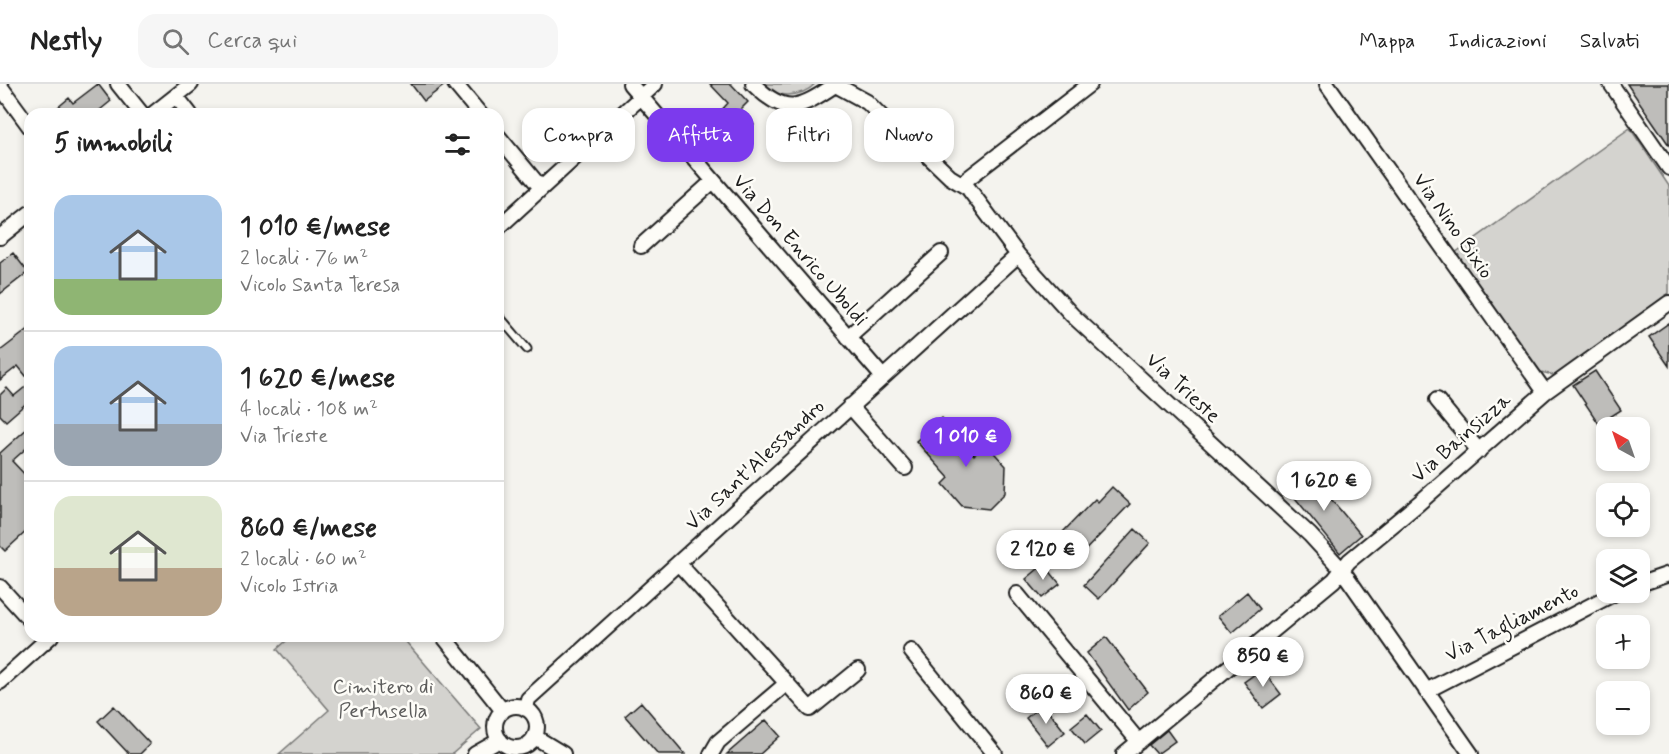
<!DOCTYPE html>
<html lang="it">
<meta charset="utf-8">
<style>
body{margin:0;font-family:Mynerve,sans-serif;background:#f6f6f6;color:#222;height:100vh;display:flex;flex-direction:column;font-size:22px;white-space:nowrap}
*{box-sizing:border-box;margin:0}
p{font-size:20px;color:#767676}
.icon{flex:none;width:33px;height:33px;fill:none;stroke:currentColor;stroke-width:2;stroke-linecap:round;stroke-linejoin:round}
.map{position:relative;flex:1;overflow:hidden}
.details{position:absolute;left:24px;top:24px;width:480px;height:534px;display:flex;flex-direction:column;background:#fff;border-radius:18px;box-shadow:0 3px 9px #0003}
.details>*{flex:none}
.top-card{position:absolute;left:522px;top:24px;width:570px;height:54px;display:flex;gap:12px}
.needle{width:39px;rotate:320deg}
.fabs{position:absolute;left:1596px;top:333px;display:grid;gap:12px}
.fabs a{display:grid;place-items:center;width:54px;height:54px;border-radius:12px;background:#fff;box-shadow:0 3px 9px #0003;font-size:30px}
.price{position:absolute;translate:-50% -51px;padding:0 14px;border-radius:21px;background:#fff;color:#222;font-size:20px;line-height:39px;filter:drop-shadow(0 2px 3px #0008)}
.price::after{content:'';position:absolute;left:50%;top:36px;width:18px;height:14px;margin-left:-9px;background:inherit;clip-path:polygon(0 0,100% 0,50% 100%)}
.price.current{background:#7c3aed;color:#fff}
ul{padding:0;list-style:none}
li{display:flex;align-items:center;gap:18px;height:150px;padding:0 30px}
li+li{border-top:2px solid #e0e0e0}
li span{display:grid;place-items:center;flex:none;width:168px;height:120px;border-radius:18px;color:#555}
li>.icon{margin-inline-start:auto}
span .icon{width:72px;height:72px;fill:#fffc;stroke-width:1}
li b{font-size:26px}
h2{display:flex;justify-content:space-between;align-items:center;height:72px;padding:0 30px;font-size:26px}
.pill{padding:0 21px;border-radius:18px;background:#fff;box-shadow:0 3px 9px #0003;font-size:21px;line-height:54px}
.pill.current{background:#7c3aed;color:#fff}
header{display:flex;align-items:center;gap:36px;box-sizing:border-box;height:84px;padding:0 30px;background:#fff;border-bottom:2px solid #e0e0e0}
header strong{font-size:28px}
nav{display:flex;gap:33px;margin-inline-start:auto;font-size:21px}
.search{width:420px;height:54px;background:#f6f6f6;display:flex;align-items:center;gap:15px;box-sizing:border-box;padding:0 21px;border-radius:18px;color:#767676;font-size:22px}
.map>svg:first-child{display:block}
.green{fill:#d4d3cf;stroke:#787876;stroke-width:1.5}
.building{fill:#bebdba;stroke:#1c1c1c;stroke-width:1.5}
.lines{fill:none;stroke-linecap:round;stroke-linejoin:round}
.lane-casing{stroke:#1c1c1c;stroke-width:11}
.street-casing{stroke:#1c1c1c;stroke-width:18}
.lane{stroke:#fdfcf7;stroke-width:7}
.street{stroke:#fdfcf7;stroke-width:14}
.labels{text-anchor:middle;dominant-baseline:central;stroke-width:5;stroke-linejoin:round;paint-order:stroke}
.street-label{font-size:21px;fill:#1c1c1c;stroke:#fdfcf7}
.park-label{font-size:21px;fill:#5c5c5b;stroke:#fdfcf7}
</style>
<header>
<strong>Nestly</strong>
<div class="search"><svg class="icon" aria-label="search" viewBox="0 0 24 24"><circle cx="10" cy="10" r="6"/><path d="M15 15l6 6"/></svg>Cerca qui</div>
<nav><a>Mappa</a><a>Indicazioni</a><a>Salvati</a></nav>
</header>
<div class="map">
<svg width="1669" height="670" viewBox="0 0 1669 670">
<rect width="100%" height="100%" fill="#f4f3ee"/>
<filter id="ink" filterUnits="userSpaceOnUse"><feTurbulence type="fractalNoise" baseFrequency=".0167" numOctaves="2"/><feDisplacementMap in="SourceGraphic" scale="12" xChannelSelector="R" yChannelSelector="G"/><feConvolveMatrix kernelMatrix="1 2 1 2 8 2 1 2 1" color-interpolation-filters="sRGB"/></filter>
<g filter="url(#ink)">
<path class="green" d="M761 0H815C801 14 775 15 761 0Z
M1630 44 1669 102V209L1557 292 1537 287 1455 169Z
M292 552H401L481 645 452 670H279L329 626 277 565Z"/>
<path class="building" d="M98 0 111 17 95 30H50L69 14 73 19Z
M411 0H446L424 17Z
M710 0H731L748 18 740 26 754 41 740 53 718 30 728 19Z
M1627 0H1669V61Z
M13 169 28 188 0 210V179Z
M1669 239V282L1649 253Z
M30 244V297L18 282 0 296V267Z
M1595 287 1621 326 1599 340 1573 301Z
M30 299V316L6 337 0 331V311L7 304 14 312Z
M942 334 974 371 986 360 1006 382 1005 409 989 425 962 422 943 400 949 394 916 357Z
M30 342V361L12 377 30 396V444L5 467 0 462V369Z
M1307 386 1361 451 1340 469 1287 404Z
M1112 403 1130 420 1071 481 1054 466 1067 452 1063 448 1095 415 1098 418Z
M1135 445 1150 459 1099 515 1084 501Z
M1044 480 1060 500 1042 514 1026 495Z
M1247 508 1260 525 1232 549 1218 532Z
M1106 553 1148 608 1128 626 1087 569Z
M1262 585 1281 610 1263 624 1244 598Z
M641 618 685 670H658L625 632Z
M1043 620 1065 648 1048 662 1026 634Z
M114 622 150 660 140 670H129L98 637Z
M1087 630 1101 647 1085 660 1071 643Z
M766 636 780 652 760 670H727Z
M1167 646 1175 657 1157 670 1149 661Z"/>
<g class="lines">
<defs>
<path id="lane" d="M498 231 527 265"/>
<path id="street" d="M118 0 142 30
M455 0 480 30
M630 0 882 292
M753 0C786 32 799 25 835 1
M834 0 867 18 908 59 924 68 950 93 968 104 1018 171 1072 231 1310 451 1342 486 1471 670
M1327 0 1545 308
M1611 0 1669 84
M0 2 30 43
M176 12 190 30
M153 30 191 0
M498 52 541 104
M962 99 1090 0
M498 144 655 0
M0 153 30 129
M641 162 712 98
M848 253 941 169
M1437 316 1479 367
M850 322 905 384
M679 480 810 625 858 586
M1640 500 1669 490
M0 503 30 536
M1017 510 1139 658
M443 552 503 627
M911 567 995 670
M0 598 51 552
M1426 607 1617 508
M495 643a21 21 0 1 1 42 0a21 21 0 1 1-42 0Z
M526 625 528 615 1018 171
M535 653 563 670
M475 670 500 656
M711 670 718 658 787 599
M1124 670 1334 496 1349 477 1419 419 1545 308 1669 219"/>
</defs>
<use href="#lane" class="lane-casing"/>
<use href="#street" class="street-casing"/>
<use href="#lane" class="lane"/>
<use href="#street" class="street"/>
</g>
</g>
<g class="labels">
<g class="street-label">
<text transform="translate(1453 142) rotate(55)">Via Nino Bixio</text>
<text transform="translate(800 166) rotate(49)">Via Don Enrico Uboldi</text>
<text transform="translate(1183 304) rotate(43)">Via Trieste</text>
<text transform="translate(1461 354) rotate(-41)">Via Bainsizza</text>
<text transform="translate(755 381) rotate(-43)">Via Sant'Alessandro</text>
<text transform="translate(1512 539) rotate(-27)">Via Tagliamento</text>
</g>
<g class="park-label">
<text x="383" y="603">Cimitero di<tspan x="383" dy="24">Pertusella</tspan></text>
</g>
</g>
</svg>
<div class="fabs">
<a><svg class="needle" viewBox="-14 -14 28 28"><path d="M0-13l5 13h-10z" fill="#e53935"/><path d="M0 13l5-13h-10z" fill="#767676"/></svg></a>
<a><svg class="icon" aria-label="locate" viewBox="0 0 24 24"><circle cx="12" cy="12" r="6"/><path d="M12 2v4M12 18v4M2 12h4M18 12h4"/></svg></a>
<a><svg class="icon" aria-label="layers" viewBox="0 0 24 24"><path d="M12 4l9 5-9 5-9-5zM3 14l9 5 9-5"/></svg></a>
<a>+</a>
<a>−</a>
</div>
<b class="price current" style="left:966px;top:384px">1 010 €</b>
<b class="price" style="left:1324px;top:428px">1 620 €</b>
<b class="price" style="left:1043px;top:497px">2 120 €</b>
<b class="price" style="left:1263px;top:604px">850 €</b>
<b class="price" style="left:1046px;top:641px">860 €</b>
<div class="top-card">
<a class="pill">Compra</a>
<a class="pill current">Affitta</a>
<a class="pill">Filtri</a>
<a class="pill">Nuovo</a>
</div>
<section class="details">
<h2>5 immobili<svg class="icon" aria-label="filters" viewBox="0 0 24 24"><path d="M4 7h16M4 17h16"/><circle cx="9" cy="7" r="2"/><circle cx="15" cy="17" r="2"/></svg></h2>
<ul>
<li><span style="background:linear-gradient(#a9c7e8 70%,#8fb573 0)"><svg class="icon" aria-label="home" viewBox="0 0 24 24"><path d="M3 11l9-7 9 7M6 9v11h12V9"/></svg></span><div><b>1 010 €/mese</b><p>2 locali · 76 m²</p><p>Vicolo Santa Teresa</p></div></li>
<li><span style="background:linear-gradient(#a9c7e8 65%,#9aa5b1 0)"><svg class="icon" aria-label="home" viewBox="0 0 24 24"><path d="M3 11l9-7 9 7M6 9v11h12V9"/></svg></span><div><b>1 620 €/mese</b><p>4 locali · 108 m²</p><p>Via Trieste</p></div></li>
<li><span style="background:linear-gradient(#dfe7d0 60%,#b9a48a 0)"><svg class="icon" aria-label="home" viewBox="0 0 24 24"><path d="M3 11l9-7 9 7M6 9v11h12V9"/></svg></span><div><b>860 €/mese</b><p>2 locali · 60 m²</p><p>Vicolo Istria</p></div></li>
</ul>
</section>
</div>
